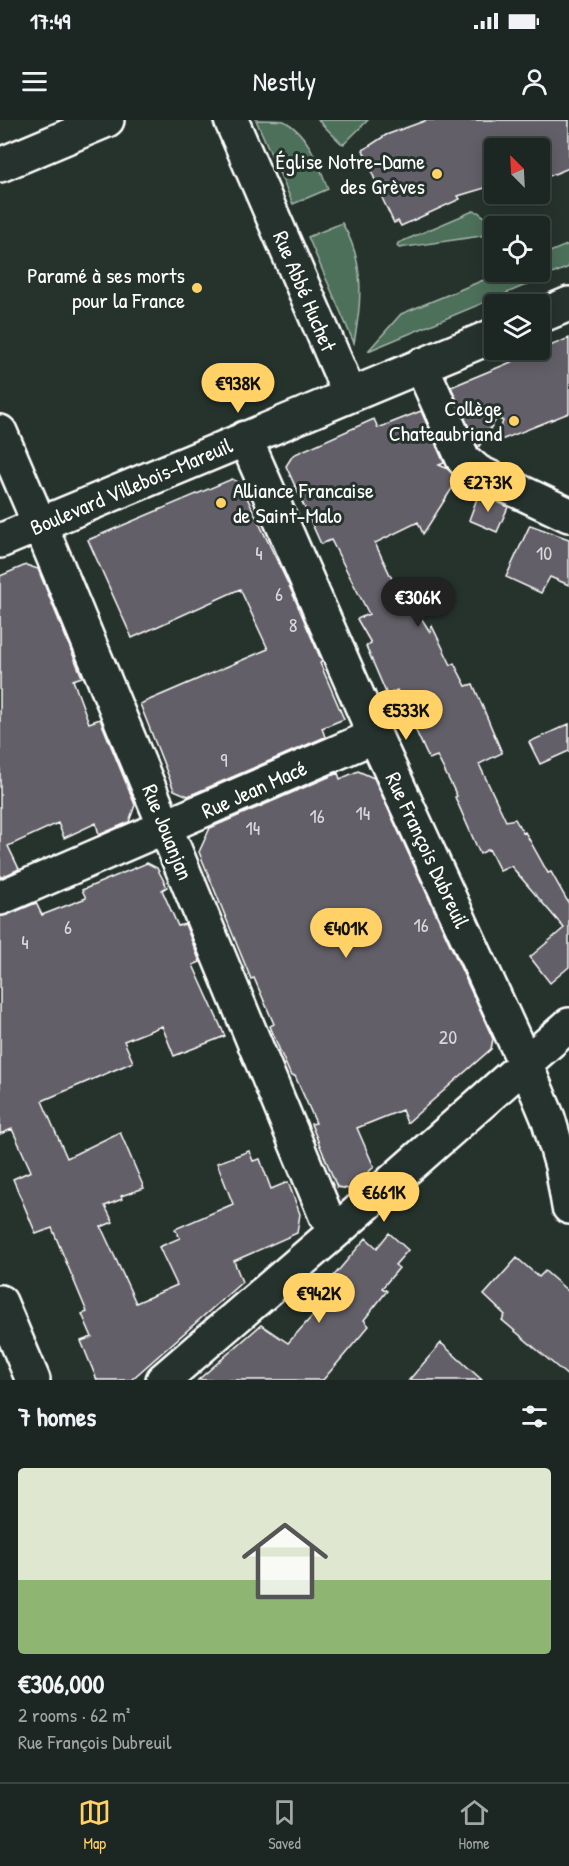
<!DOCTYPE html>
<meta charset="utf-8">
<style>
body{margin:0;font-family:"Patrick Hand",sans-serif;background:#29322f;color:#f1f3f6;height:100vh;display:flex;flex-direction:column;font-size:22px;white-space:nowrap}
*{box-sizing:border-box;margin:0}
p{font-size:20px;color:#a0a5a5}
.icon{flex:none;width:33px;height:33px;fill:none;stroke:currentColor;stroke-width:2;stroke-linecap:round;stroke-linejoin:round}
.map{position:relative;height:1260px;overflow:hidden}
.details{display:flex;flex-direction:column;background:#1c2622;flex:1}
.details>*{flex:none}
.needle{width:39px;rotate:336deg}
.buttons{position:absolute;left:484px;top:18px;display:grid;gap:12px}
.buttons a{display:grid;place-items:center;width:66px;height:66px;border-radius:6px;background:#1c2622;box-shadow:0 3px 15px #0003,0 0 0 2px #3a4340;font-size:30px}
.price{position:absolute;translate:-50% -51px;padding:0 14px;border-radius:21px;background:#ffd166;color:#111;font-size:20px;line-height:39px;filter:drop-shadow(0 2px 3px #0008)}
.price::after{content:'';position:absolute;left:50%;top:36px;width:18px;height:14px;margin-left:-9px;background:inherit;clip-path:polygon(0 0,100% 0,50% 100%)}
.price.on{background:#222;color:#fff}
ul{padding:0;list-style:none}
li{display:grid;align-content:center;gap:12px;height:318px;padding:0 18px}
li span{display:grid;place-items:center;height:186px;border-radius:6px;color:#555}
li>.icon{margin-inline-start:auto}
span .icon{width:108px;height:108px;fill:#fffc;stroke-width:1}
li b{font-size:26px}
h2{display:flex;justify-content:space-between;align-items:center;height:72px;padding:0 18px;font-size:26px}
.status{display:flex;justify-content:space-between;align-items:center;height:42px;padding:0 30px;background:#1c2622;direction:ltr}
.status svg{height:16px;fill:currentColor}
header{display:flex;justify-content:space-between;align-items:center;height:78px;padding:0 18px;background:#1c2622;font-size:27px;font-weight:600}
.tabs{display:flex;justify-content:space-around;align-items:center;height:84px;border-top:2px solid #3a4340;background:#1c2622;font-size:16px;color:#a0a5a5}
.tabs a{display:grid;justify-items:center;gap:3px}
.tabs .on{color:#ffd166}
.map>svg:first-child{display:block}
.green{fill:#4e6f5a;stroke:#a6b7ac;stroke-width:1.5}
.building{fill:#645e67;stroke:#fff;stroke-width:1.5}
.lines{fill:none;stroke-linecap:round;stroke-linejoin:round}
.minor-casing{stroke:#fff;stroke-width:38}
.major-casing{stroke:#fff;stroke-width:38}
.minor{stroke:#26332d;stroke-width:33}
.major{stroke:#26332d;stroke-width:33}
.poi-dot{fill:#ffd166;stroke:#26332d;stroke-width:2}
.labels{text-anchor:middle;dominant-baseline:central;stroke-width:6;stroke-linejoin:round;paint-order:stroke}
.number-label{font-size:20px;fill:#d8d7d9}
.poi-label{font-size:22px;fill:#fff;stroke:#26332d;text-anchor:end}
.street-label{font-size:22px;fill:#fff;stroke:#26332d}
</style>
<div class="status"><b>17:49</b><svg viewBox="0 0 49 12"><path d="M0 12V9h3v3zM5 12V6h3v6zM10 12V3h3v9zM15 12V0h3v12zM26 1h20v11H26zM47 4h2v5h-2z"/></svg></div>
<header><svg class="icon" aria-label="menu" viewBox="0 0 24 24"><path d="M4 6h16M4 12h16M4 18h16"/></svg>Nestly<svg class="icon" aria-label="person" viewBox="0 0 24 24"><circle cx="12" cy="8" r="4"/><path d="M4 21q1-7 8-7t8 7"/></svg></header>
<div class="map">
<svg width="569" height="1260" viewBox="0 0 569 1260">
<rect width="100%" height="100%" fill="#26332d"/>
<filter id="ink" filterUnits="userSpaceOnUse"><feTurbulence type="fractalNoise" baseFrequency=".0167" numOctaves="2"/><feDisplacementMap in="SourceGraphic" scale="12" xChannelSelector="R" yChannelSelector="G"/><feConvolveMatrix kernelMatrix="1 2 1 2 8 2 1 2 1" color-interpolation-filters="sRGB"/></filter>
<g filter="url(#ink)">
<path class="green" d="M256 0C264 0 278 0 284 1 309 14 319 45 328 69L293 84Z
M318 0H368L344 24 341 23Z
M473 91 478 92 486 98 487 110 481 116 399 128 397 126 398 123Z
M342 103C365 141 362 181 354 223L308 117Z
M569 124V147L368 231 401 194 503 152H540V136Z"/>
<path class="building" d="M427 0H569V48L540 60V28H495V65L458 76 460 79 401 106 398 101 394 103 383 80 363 30 386 15Z
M569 218V293L496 322 503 301 497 298 478 328 451 267Z
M421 291 444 343 439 345 448 349 458 359 423 414 418 402 375 423 402 480 408 477 430 512 432 506 451 545 454 543 466 566 473 564 502 633 479 644 506 701 515 699 523 713 525 712 548 753 551 752 569 784V847L550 863 530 837 564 808 511 746 500 751 489 729 480 734 455 677 457 676 437 636 429 639 397 570 387 575 366 526 371 523 357 499 369 494 331 420 321 424 286 346 293 335 374 299 378 308Z
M232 359 240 363 292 472 322 542 320 543 344 599 322 608 325 617 188 676 174 670 140 584 268 529 240 469 132 518 88 420Z
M479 373 508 387 497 412 469 400Z
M530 405 569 419V465L550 457 541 473 506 457Z
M26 445 38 449 82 557 73 560 89 603 100 599 135 685 129 702 99 715 96 703 64 718 58 703 8 726 19 749 0 758V456Z
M569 604V631L540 644 529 622Z
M358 651 374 658 493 919 491 929 407 1003 402 990 357 1008 374 1047 349 1069 337 1067 311 1004 316 1003 295 956H291L280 931 270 906 274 904 254 858 251 859 199 732 210 708 338 653 340 659Z
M147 743 157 748 167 767 162 770 178 806 185 804 200 842 193 845 225 916 174 936 162 906 124 921 133 942 42 981 67 1038 120 1012 144 1068 121 1076 122 1079 105 1086 113 1102 101 1107 136 1183 177 1165 159 1127 180 1118 175 1109 233 1084 217 1043 249 1031 253 1041 260 1039 271 1069 288 1062 300 1094 297 1113 234 1141 242 1162 131 1260H97L81 1221 92 1217 82 1194 87 1192 52 1108 36 1114 13 1059 31 1051 12 1009 0 1014V796L7 795 36 783 42 795 86 778 82 770Z
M389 1113 408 1130 395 1145 399 1148 382 1168 387 1171 364 1200 369 1206 323 1260H198L261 1205 288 1223 324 1183 320 1179 330 1168 326 1165 366 1118 377 1128Z
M517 1138 539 1157 545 1151 569 1172V1257L502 1200 505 1195 484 1175Z
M441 1223 482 1260H409Z"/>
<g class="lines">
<defs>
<path id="minor" d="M231 0 350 275
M0 45 107 0
M540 196 569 184
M421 245 463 339 478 352 569 395
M0 312 51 431 326 1096 336 1111
M245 318 375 616 525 943 548 998 562 1046 569 1087
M0 421 495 215
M0 778 375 616
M163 1260 336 1111 569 905"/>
<path id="major" d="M0 1182 33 1260"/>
</defs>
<use href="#minor" class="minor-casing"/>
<use href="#major" class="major-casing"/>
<use href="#minor" class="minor"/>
<use href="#major" class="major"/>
</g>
</g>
<g class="poi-dot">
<circle cx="437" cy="54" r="6"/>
<circle cx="197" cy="168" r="6"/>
<circle cx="514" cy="301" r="6"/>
<circle cx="221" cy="383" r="6"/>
</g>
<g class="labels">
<g class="number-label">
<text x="259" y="432">4</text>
<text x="544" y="432">10</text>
<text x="279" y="473">6</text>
<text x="293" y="504">8</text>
<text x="224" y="639">9</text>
<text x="363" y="692">14</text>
<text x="317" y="695">16</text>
<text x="253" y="707">14</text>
<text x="421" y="804">16</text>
<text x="68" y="806">6</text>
<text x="25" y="821">4</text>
<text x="448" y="916">20</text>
</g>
<g class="poi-label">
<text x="425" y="41">Église Notre-Dame<tspan x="425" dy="25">des Grèves</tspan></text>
<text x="185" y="155">Paramé à ses morts<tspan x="185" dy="25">pour la France</tspan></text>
<text x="502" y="288">Collège<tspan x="502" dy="25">Chateaubriand</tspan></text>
<text x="233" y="370" text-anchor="start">Alliance Francaise<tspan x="233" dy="25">de Saint-Malo</tspan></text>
</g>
<g class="street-label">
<text transform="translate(305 171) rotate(67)">Rue Abbé Huchet</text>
<text transform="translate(131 366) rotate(-23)">Boulevard Villebois-Mareuil</text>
<text transform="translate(254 669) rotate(-24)">Rue Jean Macé</text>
<text transform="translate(168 712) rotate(68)">Rue Jouanjan</text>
<text transform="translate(428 730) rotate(65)">Rue François Dubreuil</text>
</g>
</g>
</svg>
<div class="buttons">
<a><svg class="needle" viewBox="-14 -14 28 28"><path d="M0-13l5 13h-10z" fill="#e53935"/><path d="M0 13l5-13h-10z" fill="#a0a5a5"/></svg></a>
<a><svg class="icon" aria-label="locate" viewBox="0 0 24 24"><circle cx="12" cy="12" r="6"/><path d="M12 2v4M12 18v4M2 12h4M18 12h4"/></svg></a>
<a><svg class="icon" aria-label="layers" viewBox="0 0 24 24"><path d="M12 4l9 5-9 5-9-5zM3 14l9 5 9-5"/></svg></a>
</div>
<b class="price" style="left:238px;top:294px">€938K</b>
<b class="price" style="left:488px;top:393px">€273K</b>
<b class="price on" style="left:418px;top:508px">€306K</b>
<b class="price" style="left:406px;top:621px">€533K</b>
<b class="price" style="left:346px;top:839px">€401K</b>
<b class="price" style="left:384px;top:1103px">€661K</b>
<b class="price" style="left:319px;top:1204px">€942K</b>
</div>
<section class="details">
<h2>7 homes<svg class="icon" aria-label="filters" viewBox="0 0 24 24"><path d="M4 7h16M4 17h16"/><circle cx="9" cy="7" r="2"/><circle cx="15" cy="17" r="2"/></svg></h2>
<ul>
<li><span style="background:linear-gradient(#dfe7d0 60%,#8fb573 0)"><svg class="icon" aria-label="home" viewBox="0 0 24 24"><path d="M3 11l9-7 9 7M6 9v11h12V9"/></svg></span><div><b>€306,000</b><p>2 rooms · 62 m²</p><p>Rue François Dubreuil</p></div></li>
</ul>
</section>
<nav class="tabs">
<a class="on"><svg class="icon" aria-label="map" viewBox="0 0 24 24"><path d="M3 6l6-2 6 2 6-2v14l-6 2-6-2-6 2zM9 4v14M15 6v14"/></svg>Map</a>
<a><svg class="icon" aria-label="saved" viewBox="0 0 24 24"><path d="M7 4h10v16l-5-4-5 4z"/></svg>Saved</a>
<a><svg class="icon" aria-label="home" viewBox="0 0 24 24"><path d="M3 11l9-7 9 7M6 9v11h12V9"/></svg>Home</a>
</nav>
